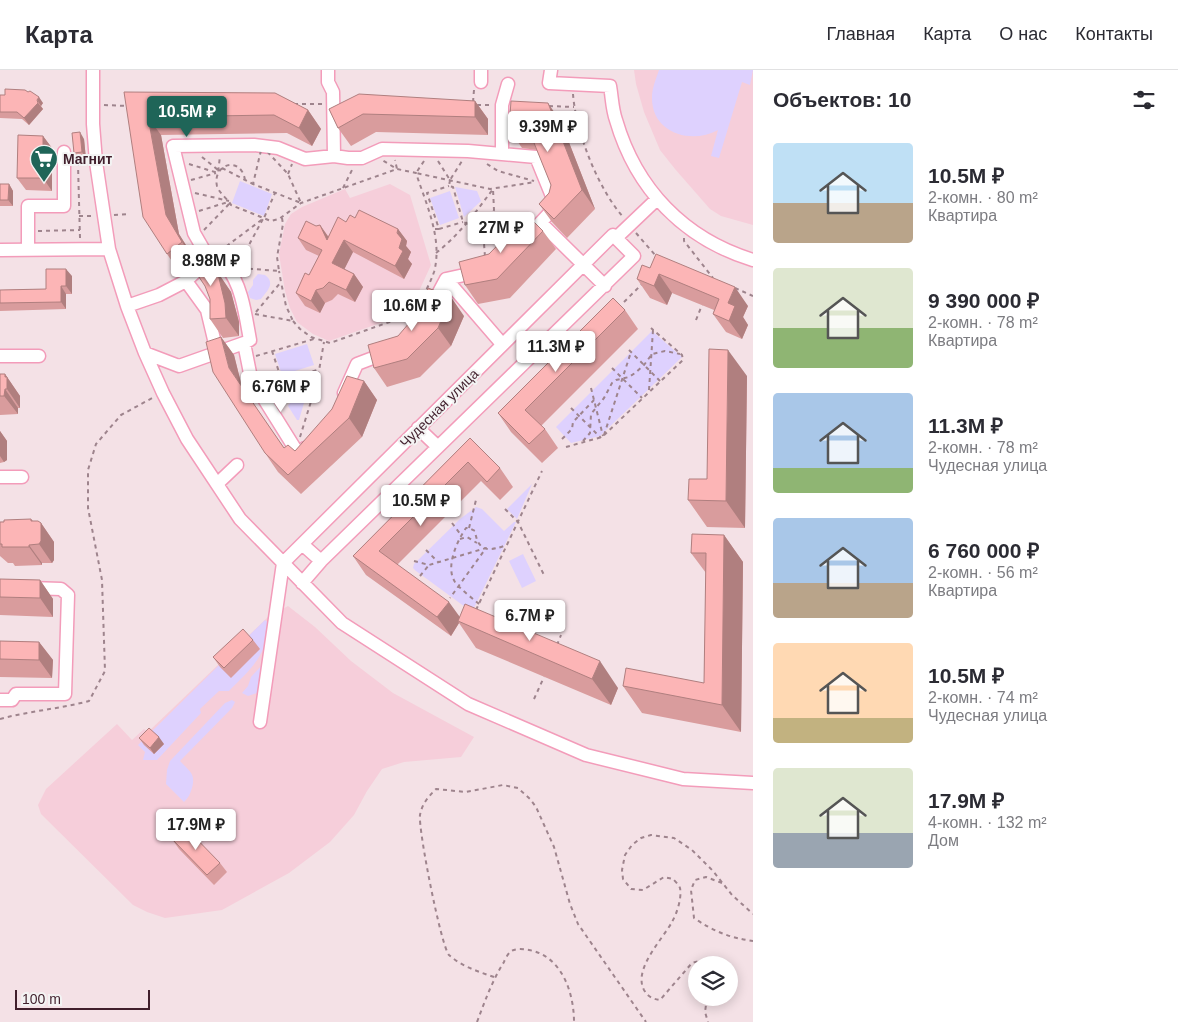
<!DOCTYPE html>
<html lang="ru">
<meta charset="utf-8">
<style>
body{margin:0;font-family:Arial,sans-serif;background:#f7f7f7;color:#2b2b33;height:100vh;display:flex;flex-direction:column;font-size:19px;white-space:nowrap}
*{box-sizing:border-box;margin:0}
p{font-size:16px;color:#7c7c81}
.icon{flex:none;width:28px;height:28px;fill:none;stroke:currentColor;stroke-width:2;stroke-linecap:round;stroke-linejoin:round}
.map{position:relative;flex:1;overflow:hidden}
.details{display:flex;flex-direction:column;background:#fff;width:425px}
.details>*{flex:none}
.tools{position:absolute;left:688px;top:886px;display:grid;gap:10px}
.tools a{display:grid;place-items:center;width:50px;height:50px;border-radius:50%;background:#fff;box-shadow:0 2px 12px #0003;font-size:25px}
.scale{position:absolute;left:15px;bottom:12px;width:135px;box-sizing:border-box;padding-left:5px;border:2px solid #411f2c;border-top:0;font-size:14px;line-height:18px;white-space:nowrap;color:#411f2c;-webkit-text-stroke:4px #f3f3f3;paint-order:stroke}
.price{position:absolute;translate:-50% -42px;padding:0 11px;border-radius:5px;background:#fff;color:#222;font-size:16px;line-height:32px;filter:drop-shadow(0 1px 2px #0008)}
.price::after{content:'';position:absolute;left:50%;top:30px;width:15px;height:11px;margin-left:-8px;background:inherit;clip-path:polygon(0 0,100% 0,50% 100%)}
.price.on{background:#1f6558;color:#fff}
ul{padding:0;list-style:none}
li{display:flex;align-items:center;gap:15px;height:125px;padding:0 20px}
li span{display:grid;place-items:center;flex:none;width:140px;height:100px;border-radius:5px;color:#555}
li>.icon{margin-inline-start:auto}
span .icon{width:60px;height:60px;fill:#fffc;stroke-width:1}
li b{font-size:21px}
h2{display:flex;justify-content:space-between;align-items:center;height:60px;padding:0 20px;font-size:21px}
header{display:flex;align-items:center;gap:30px;box-sizing:border-box;height:70px;padding:0 25px;background:#fff;border-bottom:1px solid #e1e1e2}
header strong{font-size:24px}
nav{display:flex;gap:28px;margin-inline-start:auto;font-size:18px}
main{display:flex;flex:1;min-height:0}
.map>svg:first-child{display:block}
.built{fill:#f6ceda}
.green{fill:#ded1fe}
.lines{fill:none;stroke-linecap:round;stroke-linejoin:round}
.minor-casing{stroke:#f39cba;stroke-width:15}
.path{stroke:#9e848d;stroke-width:2;stroke-dasharray:4 4;stroke-linecap:butt}
.minor{stroke:#fff;stroke-width:12}
.wall{fill:#d99c9d}
.shaded-wall{fill:#b07f7f}
.building{fill:#fcb5b6;stroke:#b07f7f}
.labels{text-anchor:middle;dominant-baseline:central;stroke-width:4;stroke-linejoin:round;paint-order:stroke}
.poi-label{font-size:14px;font-weight:bold;fill:#411f2c;stroke:#f3f3f3;text-anchor:start}
.street-label{font-size:14px;fill:#411f2c;stroke:#f3f3f3}
</style>
<header>
<strong>Карта</strong>
<nav><a>Главная</a><a>Карта</a><a>О нас</a><a>Контакты</a></nav>
</header>
<main>
<div class="map">
<svg width="753" height="952" viewBox="0 0 753 952">
<rect width="100%" height="100%" fill="#f4e1e6"/>
<path class="built" d="M634 0H753V155L721 146 710 139 675 99 660 80 644 42 636 14Z
M390 114 410 125 431 195 409 243 329 271 313 264 297 252 290 238 285 221 279 184 285 154 291 144 302 137 345 119 350 128Z
M288 536 315 557 351 591 393 623 474 667 461 687 404 692 382 699 367 721 354 745 330 772 289 803 222 840 165 848 147 842 133 835 41 744 38 735 46 719 117 654 132 670 144 659 148 662 268 547Z"/>
<path class="green" d="M659 0H753L750 15 742 12 719 88 711 86 718 60C691 75 651 63 652 27 652 18 656 9 659 0Z
M240 111 272 124 264 146 232 133Z
M455 117 477 121 481 131 464 147Z
M450 121 459 148 440 155 430 128Z
M258 204 265 205C276 213 267 221 261 229L256 230 250 228 248 222 253 215V210Z
M652 261 682 287 600 366 571 373 556 357Z
M307 274 314 295 282 305 275 284Z
M307 318 312 321V324L306 326 299 350H297L288 336 289 334 304 323Z
M532 414 517 449 507 439Z
M476 437 482 439 504 461 514 452H516L472 542 416 501 413 498 414 494 460 449Z
M523 484 536 511 522 518 509 491Z
M265 550 271 555C264 588 251 599 229 621H219L200 639 201 643 157 690H143L145 682 138 675Z
M262 595 257 623 248 626 242 623 248 616 251 607Z
M232 630 235 632 232 638 180 691C189 701 196 703 192 718 190 724 189 727 184 732L166 714 167 700 170 691 225 633Z"/>
<g class="lines">
<defs>
<path id="minor" d="M93 0V54L96 92 109 179 127 236 145 283 163 323 187 369 240 449 342 553 468 634 586 685 683 709 753 713
M328 0V12L333 22 334 86
M551 0 549 13 610 16C612 27 612 39 616 50 636 119 684 169 753 190
M481 12V0
M502 83V35L508 14
M541 153 605 216
M616 168 657 129
M28 179V136H64V82
M0 180 109 179
M209 189C215 191 222 193 227 198 242 214 246 249 250 270L244 273
M446 209 502 274
M186 211 207 240 217 282
M127 236 159 225 186 211 209 189 194 163 173 76 254 75 278 78 305 89 334 86 348 88H362L382 79 468 81 536 87 556 136 527 167
M431 237 446 209 478 202
M145 283 179 296 244 273 251 308 299 385 305 378
M0 286H39
M344 323 357 294 386 283
M418 358 438 377
M0 407H22
M217 414 237 395
M302 474 321 491
M0 517 61 519 68 525 65 624H16L12 630H0
M260 652 283 493 613 165 634 186 321 491 302 513"/>
</defs>
<use href="#minor" class="minor-casing"/>
<path class="path" d="M573 24C576 63 598 119 624 148
M473 32 474 20
M294 34H322
M104 35 127 36
M477 35H492
M549 36 574 37
M262 76 288 104 301 133 253 114Z
M202 87 218 100
M424 91 416 103 490 119 535 112
M438 91 450 110 462 91
M189 94 218 103 220 86
M487 94 498 101 534 111
M222 98 253 114
M288 104 292 94
M191 110 216 103
M245 110C241 85 212 94 217 116 219 123 227 128 231 135L271 151 279 149 301 133 397 99 395 90
M450 110 449 116 453 117 463 152 483 160
M343 118 353 98
M195 123 229 131
M199 141 228 132
M114 145 128 144
M79 146H95
M435 159H439L427 123 449 116
M439 159 463 152
M204 160 230 133
M38 161 80 160
M636 163 656 186
M80 168 78 95 80 92 86 91
M684 168V171L713 208
M220 181 264 148 275 123
M436 183C459 165 476 142 493 119L494 140 483 160 485 187
M238 195 263 149
M241 198 279 201 277 187 283 154 282 148
M735 218 753 226
M624 232 642 214
M256 242 281 212 279 201
M255 244 293 251 286 236 281 212
M696 250 702 235
M293 251 300 259 311 267 330 273 412 244C420 231 429 217 434 202 443 169 426 134 416 103L397 99 382 90
M629 280 660 311
M272 281 282 311 276 328
M256 286 314 269
M612 298 642 328
M263 309 280 305
M282 311 320 299
M591 318 603 366
M649 320 653 260
M281 335 318 310
M571 338 601 368
M604 365 631 282
M300 367 317 312 324 272
M562 369 572 359 573 352 594 330
M583 371 590 363 591 344 604 328 612 313 616 310 629 307 635 303 644 295 652 284 665 281 680 284
M566 377 602 367 683 290 682 285 651 258
M505 439 518 452 545 507
M452 453 461 465
M469 458 476 430
M460 469 467 467 477 473
M426 480 438 492
M414 491 429 495 486 478 450 528
M420 506 429 495
M479 534C471 527 461 520 455 512 445 497 457 471 466 458H469L475 461C478 483 490 481 507 475
M476 540 542 401
M557 575 561 565
M534 629 544 607
M0 649C29 641 59 639 89 631L105 601 102 510 88 438V400L96 374 121 345 154 327
M722 813 706 807 695 810 691 820 694 848C713 861 730 868 753 871
M704 895 699 891 692 893 660 930C653 929 648 927 644 920 633 899 662 870 672 852 677 843 682 828 680 818 679 815 675 811 673 809L664 807 643 820 631 819 623 809 622 800 625 785 632 775 641 768 651 765 674 768 692 780 713 801 732 825 753 844
M494 907C479 902 461 896 449 885 441 876 418 759 420 745 422 734 428 727 436 719L466 722 503 715 518 718 530 729 536 737 554 777 570 834 578 854 646 952
M707 928 705 942 708 952
M477 952C485 931 492 911 504 892 505 889 508 884 510 882 515 878 523 879 529 880 562 886 574 923 574 952"/>
<use href="#minor" class="minor"/>
</g>
<path class="wall" d="M124 22 308 40 321 59 312 76 287 63 161 65 179 164 196 191 180 203 167 184Z
M0 25 43 33 41 36 43 39 29 55 22 49 0 48Z
M475 31 488 49V65L376 62 351 76 338 58 329 39Z
M561 52 595 139 567 168 552 152 539 134 549 123 551 115 537 80 522 78 509 59Z
M43 66 52 78V121L26 120 17 108Z
M84 69 86 89H79L74 83Z
M0 114H9L13 121V136H0Z
M355 148 398 159 407 171 406 176 411 182 408 189 412 194 404 209 353 182 344 199 354 204 363 217 355 232 338 224 332 230 325 233 320 243 305 236 296 223 309 205 319 186 306 180 298 168 320 155 328 166 346 152Z
M543 161 556 179 510 228 478 234 465 215 489 184Z
M206 185 231 222 239 252V266L223 268 210 249V229Z
M650 198 748 236 743 247 748 255 742 269 726 262 713 244 714 240 672 223 667 235 650 228 637 209Z
M72 206V224H66V239L0 241V220L46 219Z
M625 240 638 259 541 356 545 359 558 378 542 393 511 362 498 343Z
M464 246 451 276 420 307 387 317 374 298 398 266Z
M221 267 234 285 242 317 284 378 295 381 364 311 377 330 362 367 301 424 278 402 265 383Z
M0 304H5L20 326V338H18V344L0 345Z
M747 306 745 458 707 457 688 430 707 409Z
M0 361 7 371V390L4 392 0 393Z
M470 368 500 398 513 417 500 430 481 411 397 495 460 547 618 618 611 635 476 578 459 553 451 566 366 505 353 486Z
M31 449 33 451 41 453 54 472V490L52 493H42V495L15 496 13 493H8L0 486V452Z
M724 465 743 492 741 662 642 643 623 616 704 613 706 503 691 483Z
M0 509 40 510 53 529V547L0 545Z
M253 570 260 579 231 608 220 597 213 587Z
M0 571 39 572 53 590 52 608 0 607Z
M139 668 164 674 154 684 144 675Z
M172 769 220 793 227 802 214 815 179 779Z"/>
<path class="shaded-wall" d="M39 27 43 33 41 36 37 30Z
M475 31 488 49V65L475 47Z
M38 33 43 39 29 55 24 48Z
M548 33 561 52 595 139 582 120Z
M308 40 321 59 312 76 299 58Z
M148 47 161 65 179 164 196 191 182 172 166 145Z
M80 62 84 69 86 89 82 82Z
M43 66 52 78V121L43 108Z
M9 114 13 121V136L8 130Z
M320 155 329 168 327 170Z
M398 159 407 171 406 176 411 182 408 189 412 194 404 209 395 196Z
M344 170 353 182 341 206 332 193Z
M206 185 231 222 239 252V266L226 248Z
M66 199 72 206V224L66 216Z
M354 204 363 217 355 232 346 220Z
M659 204 672 223 667 235 654 216Z
M61 216 66 224V239L61 232Z
M735 217 748 236 743 247 748 255 742 269 729 251 728 233Z
M316 220 325 233 320 243 311 231Z
M451 227 464 246 451 276 438 258Z
M221 267 234 285 242 317 297 397 229 298Z
M728 280 747 306 745 458 726 431Z
M5 304 20 326V338L7 319Z
M364 311 377 330 362 367 349 348Z
M5 319 18 338V344L4 326Z
M0 361 7 371V390L4 392 0 386Z
M31 449 41 463V453L54 472V490L52 493 39 474Z
M724 465 743 492 741 662 722 635Z
M29 475 42 493V495L29 477Z
M40 510 53 529V547L40 528Z
M449 532 462 550 458 551 459 553 451 566 437 547Z
M39 572 53 590 52 608 39 590Z
M600 591 618 618 611 635 592 609Z
M159 667 164 674 154 684 150 678Z"/>
<path class="building" d="M5 19 25 20 28 22 30 21 39 27 37 30 38 33 24 48 17 42H0V25H5Z
M124 22 275 23 308 40 299 58 274 45 148 47 166 145 182 172 167 184 143 147Z
M359 24 475 31V47L363 44 338 58 329 39Z
M511 31 548 33 582 120 554 149 539 134 549 123 551 115 530 63 509 59Z
M80 62 82 82 74 83 72 63Z
M18 65 43 66V108H17Z
M0 114H9L8 130H0Z
M359 140 398 159 397 163 402 169 399 178 403 181 395 196 344 170 332 193 354 204 346 220 329 212 323 218 316 220 311 231 296 223 305 203 309 205 322 180 298 168 306 151 316 156 320 155 327 170 338 147 346 152 350 145 355 148Z
M527 145 543 161 497 209 465 215 459 192 489 184Z
M656 184 735 217 728 233 735 236 729 251 713 244 719 229 659 204 654 216 637 209 642 195 650 198Z
M206 185 218 204 225 233 226 248 210 249V229L205 216 191 195Z
M46 199H66V216H61V232L0 233V220L46 219Z
M428 218 451 227 438 258 407 289 374 298 368 275 398 266 416 245Z
M613 228 625 240 525 340 545 359 529 374 498 343Z
M221 267 229 298 284 378 288 375 295 381 332 339 347 306 364 311 349 348 288 405 265 383 213 302 206 272Z
M709 279 728 280 726 431 688 430 689 409H707Z
M0 304H5V307H7V319H5L4 326H0Z
M470 368 500 398 487 412 468 392 379 481 449 532 437 547 353 486Z
M31 449V451H38L41 453V471L39 474 29 475V477H2V474H0V452H4V450Z
M692 464 724 465 722 635 623 616 626 598 704 613 706 483H691Z
M0 509 40 510V528L0 527Z
M465 534 600 591 592 609 458 551Z
M243 559 253 570 224 598 213 587Z
M0 571 39 572V590L0 589Z
M149 658 159 667 150 678 139 668Z
M185 757 220 793 207 805 172 769Z"/>
<defs>
<symbol id="supermarket-pin" viewBox="-11 -11 22 30"><path d="M0 17L-7.5 6A9.5 9.5 0 1 1 7.5 6Z" fill="#1f6558" stroke="#f3f3f3"/><path d="M-6-5.5h2.5l.6 2H6L4.5 2H-2.5L-4.4-4H-6ZM-1.5 3.2a1.3 1.3 0 1 0 .1 0ZM3 3.2a1.3 1.3 0 1 0 .1 0Z" fill="#fff"/></symbol>
</defs>
<g fill-rule="evenodd">
<use href="#supermarket-pin" x="28" y="73" width="32" height="43"/>
</g>
<g class="labels">
<g class="poi-label">
<text x="63" y="89">Магнит</text>
</g>
<g class="street-label">
<text transform="translate(439 338) rotate(-45)">Чудесная улица</text>
</g>
</g>
</svg>
<div class="tools">
<a><svg class="icon" aria-label="layers" viewBox="0 0 24 24"><path d="M12 4l9 5-9 5-9-5zM3 14l9 5 9-5"/></svg></a>
</div>
<div class="scale">100 m</div>
<b class="price on" style="left:187px;top:68px">10.5M ₽</b>
<b class="price" style="left:548px;top:83px">9.39M ₽</b>
<b class="price" style="left:501px;top:184px">27M ₽</b>
<b class="price" style="left:211px;top:217px">8.98M ₽</b>
<b class="price" style="left:412px;top:262px">10.6M ₽</b>
<b class="price" style="left:556px;top:303px">11.3M ₽</b>
<b class="price" style="left:281px;top:343px">6.76M ₽</b>
<b class="price" style="left:421px;top:457px">10.5M ₽</b>
<b class="price" style="left:530px;top:572px">6.7M ₽</b>
<b class="price" style="left:196px;top:781px">17.9M ₽</b>
</div>
<section class="details">
<h2>Объектов: 10<svg class="icon" aria-label="filters" viewBox="0 0 24 24"><path d="M4 7h16M4 17h16"/><circle cx="9" cy="7" r="2"/><circle cx="15" cy="17" r="2"/></svg></h2>
<ul>
<li><span style="background:linear-gradient(#bfe0f5 60%,#b9a48a 0)"><svg class="icon" aria-label="home" viewBox="0 0 24 24"><path d="M3 11l9-7 9 7M6 9v11h12V9"/></svg></span><div><b>10.5M ₽</b><p>2-комн. · 80 m²</p><p>Квартира</p></div></li>
<li><span style="background:linear-gradient(#dfe7d0 60%,#8fb573 0)"><svg class="icon" aria-label="home" viewBox="0 0 24 24"><path d="M3 11l9-7 9 7M6 9v11h12V9"/></svg></span><div><b>9 390 000 ₽</b><p>2-комн. · 78 m²</p><p>Квартира</p></div></li>
<li><span style="background:linear-gradient(#a9c7e8 75%,#8fb573 0)"><svg class="icon" aria-label="home" viewBox="0 0 24 24"><path d="M3 11l9-7 9 7M6 9v11h12V9"/></svg></span><div><b>11.3M ₽</b><p>2-комн. · 78 m²</p><p>Чудесная улица</p></div></li>
<li><span style="background:linear-gradient(#a9c7e8 65%,#b9a48a 0)"><svg class="icon" aria-label="home" viewBox="0 0 24 24"><path d="M3 11l9-7 9 7M6 9v11h12V9"/></svg></span><div><b>6 760 000 ₽</b><p>2-комн. · 56 m²</p><p>Квартира</p></div></li>
<li><span style="background:linear-gradient(#ffd9b3 75%,#c2b280 0)"><svg class="icon" aria-label="home" viewBox="0 0 24 24"><path d="M3 11l9-7 9 7M6 9v11h12V9"/></svg></span><div><b>10.5M ₽</b><p>2-комн. · 74 m²</p><p>Чудесная улица</p></div></li>
<li><span style="background:linear-gradient(#dfe7d0 65%,#9aa5b1 0)"><svg class="icon" aria-label="home" viewBox="0 0 24 24"><path d="M3 11l9-7 9 7M6 9v11h12V9"/></svg></span><div><b>17.9M ₽</b><p>4-комн. · 132 m²</p><p>Дом</p></div></li>
</ul>
</section>
</main>
